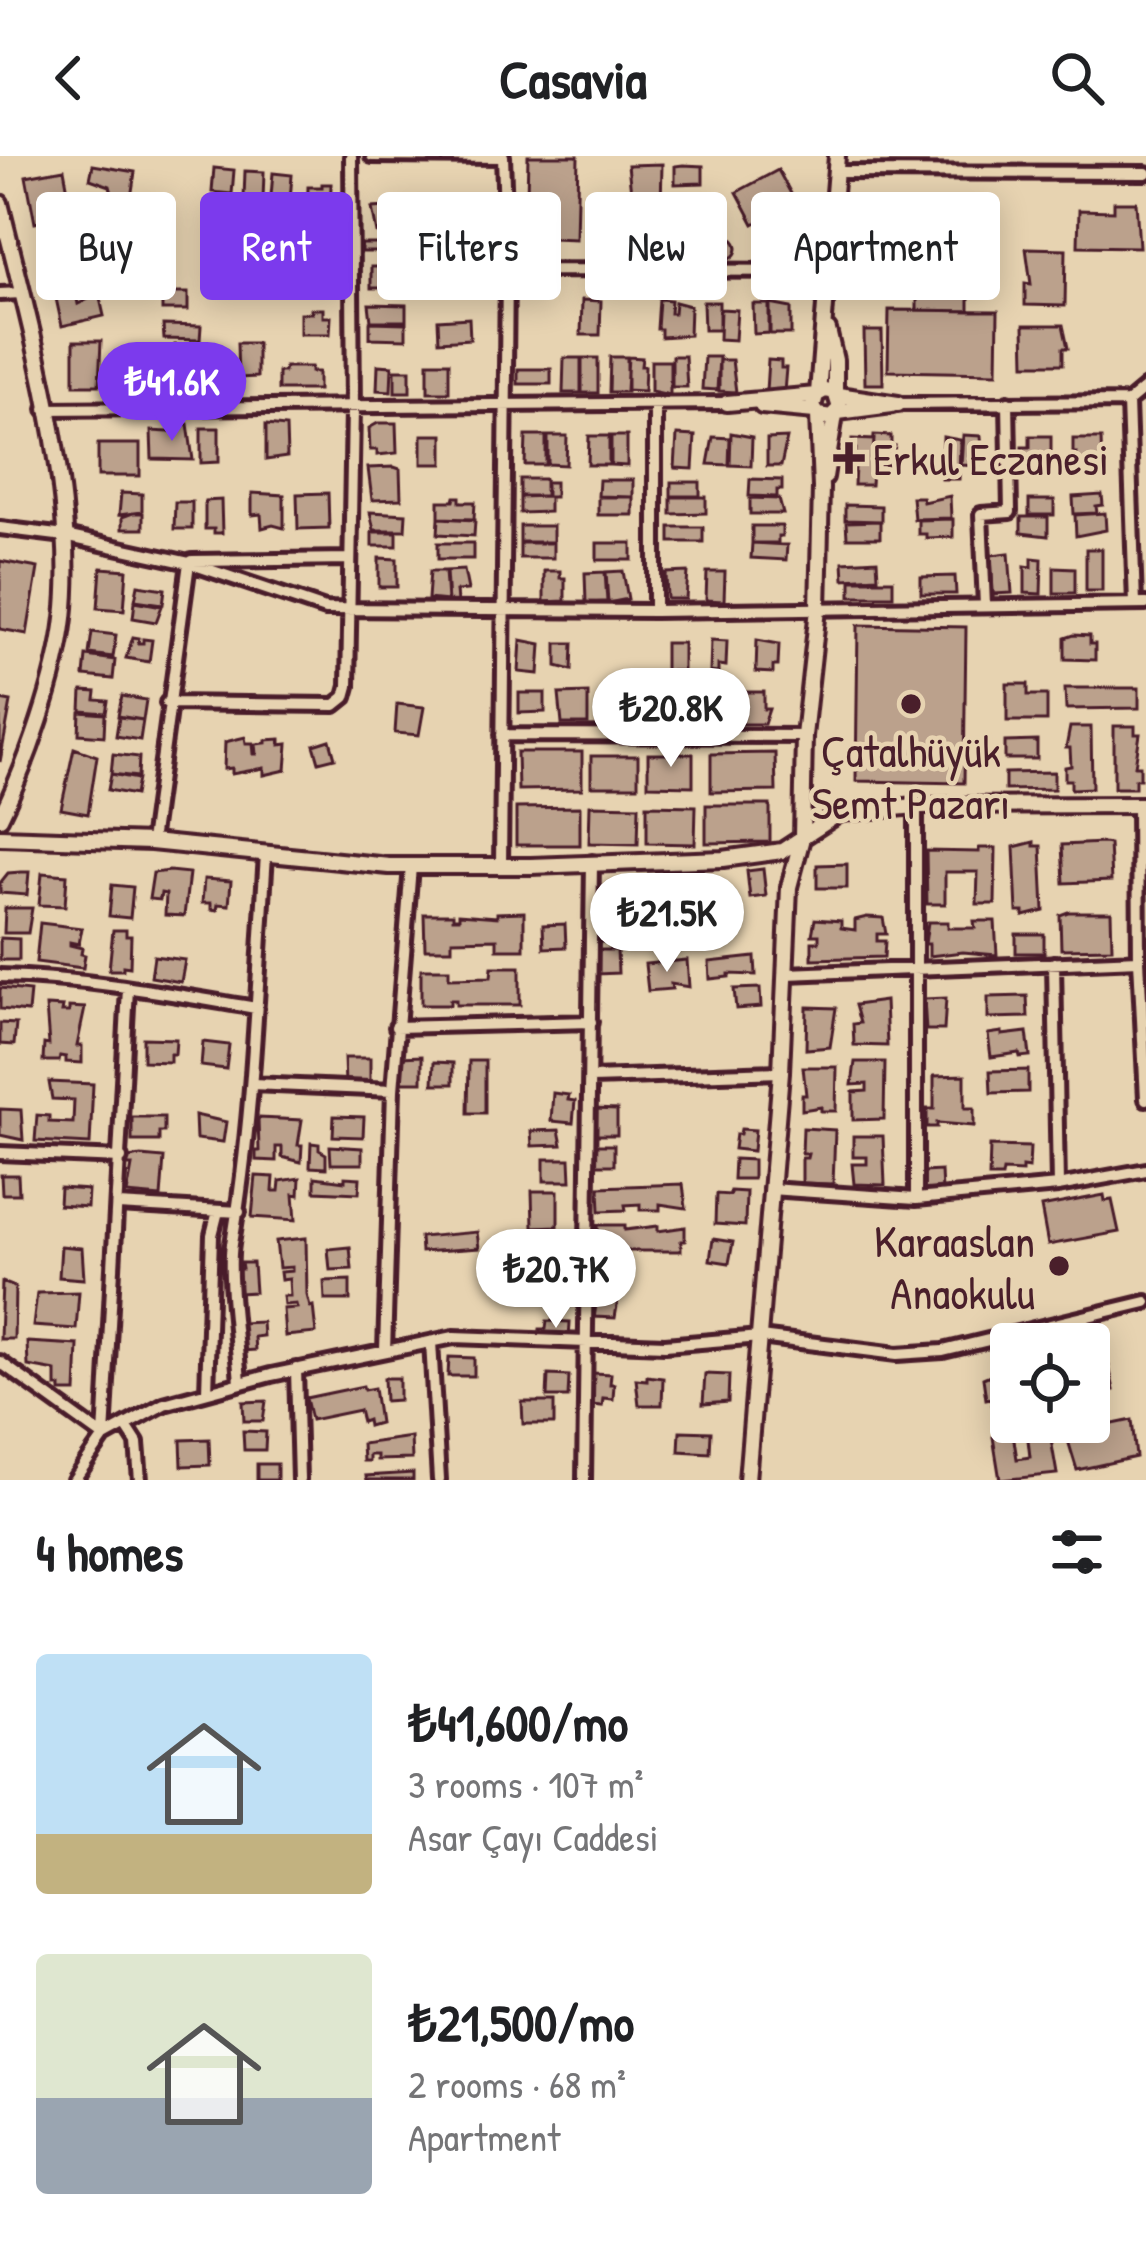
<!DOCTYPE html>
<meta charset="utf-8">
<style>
body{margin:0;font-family:"Patrick Hand",sans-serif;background:#f2f2f2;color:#202124;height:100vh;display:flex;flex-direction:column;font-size:45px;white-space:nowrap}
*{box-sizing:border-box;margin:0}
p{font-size:39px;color:#757577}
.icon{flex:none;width:66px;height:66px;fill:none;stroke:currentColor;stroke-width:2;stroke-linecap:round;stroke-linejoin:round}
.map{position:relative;height:1324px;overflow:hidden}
.sheet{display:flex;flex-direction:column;background:#fff;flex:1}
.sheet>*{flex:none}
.hud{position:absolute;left:36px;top:36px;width:1074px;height:108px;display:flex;gap:24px}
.tools{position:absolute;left:990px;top:1167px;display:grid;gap:24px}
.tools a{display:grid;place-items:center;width:120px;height:120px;border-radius:12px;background:#fff;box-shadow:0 6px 30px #0003;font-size:60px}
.price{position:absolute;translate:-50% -102px;padding:0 27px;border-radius:42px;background:#fff;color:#222;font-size:39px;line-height:78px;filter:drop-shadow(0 3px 6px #0008)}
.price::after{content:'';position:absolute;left:50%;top:72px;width:36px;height:27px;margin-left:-18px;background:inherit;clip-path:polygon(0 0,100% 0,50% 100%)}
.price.selected{background:#7c3aed;color:#fff}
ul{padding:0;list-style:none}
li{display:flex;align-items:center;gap:36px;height:300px;padding:0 36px}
li span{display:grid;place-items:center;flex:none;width:336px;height:240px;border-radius:12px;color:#555}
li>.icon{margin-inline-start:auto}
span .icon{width:144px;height:144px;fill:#fffc;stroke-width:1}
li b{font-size:51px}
h2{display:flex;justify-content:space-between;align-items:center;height:144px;padding:0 36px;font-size:51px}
.pill{padding:0 42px;border-radius:12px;background:#fff;box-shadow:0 6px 30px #0003;font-size:42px;line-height:108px}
.pill.selected{background:#7c3aed;color:#fff}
header{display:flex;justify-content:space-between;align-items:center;height:156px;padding:0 36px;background:#fff;font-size:54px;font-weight:700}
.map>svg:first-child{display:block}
.building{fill:#bba18c;stroke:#4a1f2b;stroke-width:3}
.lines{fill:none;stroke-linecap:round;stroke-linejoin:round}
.minor-casing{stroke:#4a1f2b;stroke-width:20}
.tertiary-casing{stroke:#4a1f2b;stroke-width:22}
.minor{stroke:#e7d3b1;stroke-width:10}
.tertiary{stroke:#e7d3b1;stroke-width:14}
.poi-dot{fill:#4a1f2b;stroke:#e7d3b1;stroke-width:4.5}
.labels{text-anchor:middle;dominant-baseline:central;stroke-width:9;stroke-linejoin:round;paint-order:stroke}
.poi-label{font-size:45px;fill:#4a1f2b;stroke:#e7d3b1;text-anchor:start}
</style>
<header><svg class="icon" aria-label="back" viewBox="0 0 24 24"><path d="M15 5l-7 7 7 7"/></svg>Casavia<svg class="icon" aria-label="search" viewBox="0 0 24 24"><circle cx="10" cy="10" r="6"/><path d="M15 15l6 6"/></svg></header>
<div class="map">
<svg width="1146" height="1324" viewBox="0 0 1146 1324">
<rect width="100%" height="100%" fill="#e7d3b1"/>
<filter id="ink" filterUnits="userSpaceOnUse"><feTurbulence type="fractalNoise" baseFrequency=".00833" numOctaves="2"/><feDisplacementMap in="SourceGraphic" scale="24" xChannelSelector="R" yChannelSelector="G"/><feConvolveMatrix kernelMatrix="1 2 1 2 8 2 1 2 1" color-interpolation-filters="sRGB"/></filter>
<g filter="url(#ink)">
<path class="building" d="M528 0H578L576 83 526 81Z
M662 8 660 93 627 94V83H631L628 46H632L628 9Z
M93 9 135 16 125 81 102 77 112 37 110 30 90 23Z
M683 9 703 10V27L675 28V10Z
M214 12 234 14 232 38 212 36Z
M64 13 68 35 53 37 58 62 35 67 26 20Z
M778 14 795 45 754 68 737 36Z
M245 15 264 16 263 44 244 43Z
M273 17 292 19 290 44 282 43 281 52 270 51Z
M322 28H331L330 68H307L308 31H322Z
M466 44H473V67L457 66 458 46Z
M1114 46H1136L1139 91 1078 90 1079 54 1114 55Z
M388 51V77H377L372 52Z
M423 58H431V74H440V81H423Z
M268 61 282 64 278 83 265 80Z
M715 92a11 11 0 1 1 22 0a11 11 0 1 1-22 0Z
M64 82 78 148 99 138 104 160 62 170 44 87Z
M888 83 906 84 905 128 887 127Z
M361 88H389V96H361Z
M1026 92 1066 93 1065 150 1025 149V127L1031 128Z
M475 98 472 113 441 114 440 99Z
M371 111H400L401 132H371Z
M471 113 472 128 437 130 436 115Z
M917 132H969V155L917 154Z
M162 137H188V154H162Z
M659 143 671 144 670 157H674L675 146 690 150 689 179 661 181V173H657Z
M582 144 601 145 600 179H581Z
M703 146H719V174H704Z
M369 148 406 149V165H371Z
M753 148H769V177L754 178Z
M770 148 791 152V178H770Z
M311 153H323V161H331L330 178H300V157H312Z
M720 153 737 154 735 184 719 183Z
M889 154 998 155 997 217 888 215Z
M469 162 470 183 439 185 438 164Z
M370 166 406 167V183L370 182Z
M163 169 201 170 200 184 164 183Z
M1024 169H1063L1068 192H1063V208H1025Z
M864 175H882L883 228H865Z
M74 185H101L99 229H74Z
M237 187H257V221L238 222Z
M175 189H192L193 222H175Z
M150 200H160L158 232H148Z
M672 200H685L687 231H672Z
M610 201H627V236H609Z
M628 201 642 202 641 210H645L644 235 626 234Z
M704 201H719L717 234 702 233Z
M564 202H581V237H563Z
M582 202H598V237H582Z
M719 204H732L736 236 719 235Z
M768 204 781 205V212H786L784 236 766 235Z
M651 205H670V239L651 235Z
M428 206H449V236H428Z
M378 209 392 210 391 235 377 234Z
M285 211H311V216H318V234H278V216H284Z
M518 213H551V228H518Z
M395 214H410V236H395Z
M198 215 211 219V234H198Z
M235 216V235H219L218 217Z
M378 267H396L397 297 377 299V294H370L369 272Z
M179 268H188L193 304 152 303 151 275 169 276Z
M266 269 286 271 287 301 266 304Z
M201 272H219V306L201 307Z
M731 277 752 281 751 310 730 309Z
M422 279H443V308H422Z
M677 279 695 280 693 313 675 312Z
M874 279 891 280V290H895L890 309 873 308Z
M963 279 981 280 983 304H980L979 310 961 309Z
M526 280H546V309H525Z
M548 280H567L566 309 548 308Z
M589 280H609V309H588Z
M611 280H627V310L611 309Z
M1030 280H1051V302L1022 301V291H1030Z
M713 281 730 282 729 309 708 308Z
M943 281 960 284 959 323H942Z
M787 282 781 310H767V283Z
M852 283 874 284 871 329H854L856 293 852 292Z
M1073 283H1101L1102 312H1074L1077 297H1073Z
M98 288H140V320H98Z
M1023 302 1051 303 1050 319 1030 323 1031 312H1023Z
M394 311 400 313 401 343 372 344 368 312Z
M520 323H545V340H520Z
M750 323 782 324V334H777V341L749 340Z
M599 324H633V341L598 340Z
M546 326H555V341H549V356L520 357V341L546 340Z
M671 326H700V340H671Z
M121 337 142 338V356L119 359Z
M252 337 284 339V372L273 369 262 372 261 358 252 359Z
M328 337 329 372 298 373 297 338Z
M1102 339 1103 349 1096 350 1097 357 1074 358 1073 341Z
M950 340 951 362 914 363 912 341H922L923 346Z
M455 341H460V346H475L474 363 439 362V345H454Z
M598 341H633V359H598Z
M671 341H706V357L671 358Z
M750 342 779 343 783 358H750Z
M221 344 222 377H214V373H205V345Z
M1029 344H1054V359H1029Z
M175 346H192V373H174Z
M845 349 881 350V365L845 364Z
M370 356 406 358 405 374H374Z
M133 357H143V373H122V361Z
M1105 357 1106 374 1076 380 1075 359Z
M1021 361H1048V380L1021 377Z
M439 362 475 364 474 380 438 378Z
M953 363V381L926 382V378H918V364Z
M880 365V382H847L846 366Z
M520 370H553V386H520Z
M752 370H782V380H778V387H752Z
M670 371H703V386H670Z
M372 376H397V390H372Z
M438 387H473V403H438Z
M520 387H553V402H520Z
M597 387H632V404H597Z
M752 387 787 389 786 404 751 402Z
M1086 393H1102V435H1086Z
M1009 397 1012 437 993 438 991 399Z
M379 402 397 403V431H379Z
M1032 402 1042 403 1041 438 1025 437V410L1032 411Z
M877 404 878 421 844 423 843 406Z
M0 405 38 412 27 478 0 473Z
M1054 411 1075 412V437H1054Z
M101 412 127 414 124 454 98 452Z
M464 414 468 434 456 435 457 446 448 447 446 415Z
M430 415H445L447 445 428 443Z
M544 415H560V422H565V445L544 446Z
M623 415 628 443 608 447 606 416Z
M605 416 607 446 586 447 585 417Z
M688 416 686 443H667L666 417Z
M707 416H725L724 445 706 444Z
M955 420 956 438H921V421Z
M851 424H893V440H851Z
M138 429 165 433 163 448 135 444Z
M135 445 162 450 156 466 133 462Z
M858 469 966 471 964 627 856 625Z
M92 476 116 479 113 501 89 498Z
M1074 479 1090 480V488H1095V504L1065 503V482Z
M133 481 139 482 138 487H143V483L152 484 149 506 126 502Z
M521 484 541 488 539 518 519 516Z
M711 484 727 485 726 510 718 509V517L710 516Z
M757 484 779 488 778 510H773V517L756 516Z
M557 487H573L572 514 557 510Z
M665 487H683V515H665Z
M86 500 115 504 113 523 84 520Z
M1007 528H1028V539H1047V565H1007Z
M1065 532H1139V552L1066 553Z
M82 535 96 536 95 544 108 545 106 557 81 555Z
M742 536H764V553H769L764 568H742Z
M519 537H545V556L519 557Z
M588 537V568H562L559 538Z
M608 537H629V565L605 566Z
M122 540 146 544 143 564 118 560Z
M649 540H671V566L649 570Z
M701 540 719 541 718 567H694L695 545H701Z
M0 544 11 546 0 606Z
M397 548 424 551 419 579 395 577Z
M80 556 105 558 104 580 79 578Z
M119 561 143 564 140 584 116 580Z
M1114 570H1135V578H1140L1135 610H1140V623H1135V632H1114Z
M1070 571H1091L1092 632 1071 633V624H1065V611L1071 610 1070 592H1066Z
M245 581 246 587H253L254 598H257L256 588 266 587V584L280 583V589L288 588 286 614 264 619V612L232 618V612L224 613 225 586Z
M330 584 335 602 319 606 314 589Z
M1037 585V603H1005V586Z
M74 592 97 600 88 658 61 653Z
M517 596H582V633L518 634Z
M775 597 776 635 711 636V598Z
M113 598 139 601 138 621 111 618Z
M648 598H693V630L648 629Z
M591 600H638V630H591Z
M1054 616V633L1005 634V617Z
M111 618 138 623 135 639 108 634Z
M590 649 639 650 638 688 589 687Z
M647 649 696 650 695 688 647 687Z
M706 649H770V686L706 687Z
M580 651V689H516V652Z
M1034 686V690H1041L1044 755 1024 760V756H1017L1014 691Z
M1103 687 1109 688 1111 725 1064 727 1062 689Z
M979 692H996L995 748H977L978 716H945V748H927L926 695 979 696Z
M847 708V732H817V709Z
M763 713 766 740 750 742 747 715Z
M169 715 189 717 184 760 165 759 166 738 161 737 160 744 149 743 153 717Z
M21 716H29L27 739 0 737V727L8 717Z
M42 717 67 719 65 750 39 749Z
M204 723 231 725 229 749 218 748 217 754 211 753V747H202Z
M112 729 133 731 130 762 109 760Z
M5 752H32L28 777H4Z
M524 756V793H497V783L452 784V793H425L424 758H453V762H459V758L497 761V757Z
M1068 756H1111L1112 792 1061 793 1060 759Z
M867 761 883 762 886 778H877V785H885L884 801 812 803V786H819V779H812L815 763 841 765V772L855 774V764Z
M597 762H614L618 781H614V786H597Z
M974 765H995L997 799 963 796 929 800V788H925L928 766H948V772H975Z
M40 767 82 772 79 788 70 786V789L82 792 81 798 85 799 83 812 36 806Z
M565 768 566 791 544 792 543 769Z
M113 774H126V780H131L130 811 123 810V814H109Z
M1016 778H1044V797H1016Z
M0 782 19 783V804H0Z
M596 794H617L618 817 597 818Z
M154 800 185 804 181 826 151 821Z
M755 801 756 819 729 818V821L710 823 709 806Z
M687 804 689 831 671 828 672 833 648 835 645 808Z
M492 811H520V849H456V844H450V849H421V813H449V822L491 821Z
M0 832 30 835 28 856 0 853Z
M760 832 761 851 736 853 734 833Z
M1027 840 1028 861 988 862V841Z
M946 842 944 874H926L924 843Z
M885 845 887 890 854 889 853 868 860 867 855 849Z
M46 850 63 851 62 856H69V851L85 852 77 890H82V907L66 906V901L60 900 59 905H43L44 888 49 889Z
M807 851 836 852 830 891 806 893Z
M0 867 16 868 14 889 0 888Z
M1002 876V879L1027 876 1030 900 1020 901 1019 897 991 901 988 878Z
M143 882 176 883 175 898H170V906L143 905Z
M203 886 229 889 226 913 201 910Z
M422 900V926H400V901Z
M344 902H370V929H345Z
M469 905H485V957H468Z
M434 906 453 907V928H433Z
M855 906H885L884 963 853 964V936L867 935V928L852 929Z
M803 911H837L836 955H821V951L802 954V939H806Z
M1028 914V936L991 937 990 915Z
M965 919V952H974V970L937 967V971H927V953H934V920Z
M49 926 93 928 90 988 35 985 37 959 49 960V966L73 967 74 944 52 943Z
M553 937 569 939 568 944 575 945 573 967 551 965Z
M0 953 21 954 23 984 0 979Z
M594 953 617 954V979H594Z
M195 959 226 966 223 986 196 983Z
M334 960 364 961 363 981 333 980Z
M132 961H164V976H159V985H132Z
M258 962 302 964 298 989H302L301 1006 282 1001V991H276V1005L256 1004V995H259Z
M803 972 835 974 833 1028 802 1027V1002H807L808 998H802Z
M741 973 755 974 753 995 734 993 736 978H740Z
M559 974 562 989 532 990 531 975Z
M853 980H883L885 1029 854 1028 852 1008H867V1001H853Z
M311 987 319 988V994L326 998V1012L310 1011Z
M594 989H614V1009H593Z
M330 990 362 992V1008H331Z
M990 990 1030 991 1029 1012 1022 1011V1016L1003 1015 1002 1021H989Z
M141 1000 164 1002 161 1041 127 1038 132 1010H128V1002Z
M544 1003H570L571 1025H544Z
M734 1003 753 1004V1023H733Z
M941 1015 942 1036 923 1037V1016Z
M1 1019H18L19 1038H2Z
M256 1020 274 1021 273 1035H279L280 1025 300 1022 299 1039 294 1038 296 1064 252 1061Z
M315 1021 345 1025V1021L360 1022 359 1037 315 1035Z
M683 1028 686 1052 660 1048V1054H640V1048L625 1049 626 1054 600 1055 599 1031Z
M60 1032 88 1034 87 1051 59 1049Z
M532 1035H558V1070L533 1071Z
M730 1035 746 1036 745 1070 715 1068 716 1038 730 1039Z
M1104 1039 1105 1045 1112 1044 1119 1076 1048 1089 1041 1051Z
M598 1069H625V1074L658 1070V1075L685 1071V1085H681V1095H599Z
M477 1076 479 1092 421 1096 420 1081Z
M543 1077H561L562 1084H567V1096L543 1097Z
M306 1082 307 1139 310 1151 313 1150 316 1177 285 1180 283 1153 297 1152 296 1148 284 1149 283 1140H290L289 1123 281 1124 280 1116 292 1115V1111L279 1112 276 1085Z
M713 1083 733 1086 729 1107 710 1104Z
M61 1090 82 1092 84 1123 59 1121Z
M350 1091 352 1113 330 1114 328 1093Z
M241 1107H253L255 1136 238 1137 237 1113H242Z
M567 1115 568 1135H545V1116Z
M350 1124V1144H325L324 1125Z
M2 1126 15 1131 14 1183H0Z
M599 1131 619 1137 615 1162 594 1161Z
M79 1136 76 1173 33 1170 37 1137Z
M547 1165 570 1166 569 1184 539 1183 540 1173H546Z
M262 1166 263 1180 254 1181 255 1194 242 1195 240 1167Z
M27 1186 78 1189 76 1236H61V1231H56V1215L28 1210Z
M1105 1191 1114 1234 1089 1239V1194Z
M449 1201 474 1202V1220H448Z
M1011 1210V1237L1000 1232 1002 1247 992 1248 991 1242 986 1243 983 1222Z
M592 1217 611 1218 610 1228H614L613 1243 603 1242 602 1250 591 1249Z
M705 1218 729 1219 728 1246 703 1248Z
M548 1219 569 1220 568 1241H547Z
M647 1220 663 1222 662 1249H639L636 1223 647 1224Z
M384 1222H399V1244L385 1245Z
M363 1230 364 1234 374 1232 379 1267 368 1270 367 1264 362 1266 359 1254 311 1264 306 1242Z
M266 1245 263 1265H244L243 1246Z
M522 1246H554V1268H523Z
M1132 1264 1136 1301 1077 1314 1066 1278Z
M1049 1272 1057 1318 1000 1324 993 1281 1013 1278 1017 1303 1030 1301 1027 1275Z
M243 1275 266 1276 265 1294H244Z
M680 1275 711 1276 710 1297 679 1295Z
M411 1281 412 1303 377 1304V1299H369V1305H363L362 1288Z
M209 1283 210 1309 182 1310 181 1284Z
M257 1308H277V1324H257Z
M413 1317V1324H367L366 1320Z"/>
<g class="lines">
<defs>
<path id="minor" d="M372 0 503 1
M836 16 1146 17
M507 114 828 115
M0 138 22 137
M1128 246 1135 448
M898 248 1128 246 1146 231
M45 253 727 247
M0 372 65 380 189 407 325 453 655 455 1146 448
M192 405 350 403
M985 450 981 358 1010 356 1008 246
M655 455V247
M167 547 335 549 345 541 348 530 353 253 351 0
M502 579 804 580
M1138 649 1139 804 1146 943
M151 686 189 407
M501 710 507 114 503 0
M1054 807 1058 1030
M787 818 1139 804
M0 820C86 822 171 838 256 852
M396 871 591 866
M591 922 781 916
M252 928 393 934
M0 997 121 1002
M770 1033 916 1043 1058 1030 1146 1014
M916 1043V650
M118 1049 239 1056
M431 1186 439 1324
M385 1195 393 934 411 710
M0 1206 104 1281 164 1248 271 1219 454 1181 665 1189 760 1181 897 1198 943 1195 1146 1146
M296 1213 299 1324
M240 1227C238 1191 227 1120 232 1088 254 960 257 829 266 699
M207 1236 212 1079 218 1055
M126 1270 137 1287 140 1324
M74 1324 104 1281 128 832
M584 1324 592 706"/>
<path id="tertiary" d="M0 47C30 170 78 337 64 462 57 523 27 608 0 662
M828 174 835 204V236L840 252 831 261 818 259 813 251 816 239 825 234 835 236
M818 237 837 0
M838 239 898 248
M727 247 816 239
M762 250 815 255
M838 256 892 249
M825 321 835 259
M0 681 151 686 389 710H531L723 703 782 695 840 657 916 650 1146 649
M747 1324 781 916 789 731 802 682 804 580 818 453 821 332 818 259"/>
</defs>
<use href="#minor" class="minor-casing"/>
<use href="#tertiary" class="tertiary-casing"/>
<use href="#minor" class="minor"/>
<use href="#tertiary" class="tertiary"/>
</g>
</g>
<g class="poi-dot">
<path d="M843 284h12v12h12v12h-12v12h-12v-12h-12v-12h12z"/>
<circle cx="911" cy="548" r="12"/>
<circle cx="1059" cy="1110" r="12"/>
</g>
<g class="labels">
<g class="poi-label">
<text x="873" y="302">Erkul Eczanesi</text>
<text x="911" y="594" text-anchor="middle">Çatalhüyük<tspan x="911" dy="52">Semt Pazarı</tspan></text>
<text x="1035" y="1084" text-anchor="end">Karaaslan<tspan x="1035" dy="52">Anaokulu</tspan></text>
</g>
</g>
</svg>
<div class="tools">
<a><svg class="icon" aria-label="locate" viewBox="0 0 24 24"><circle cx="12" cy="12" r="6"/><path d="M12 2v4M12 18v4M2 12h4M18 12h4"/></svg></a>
</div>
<b class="price selected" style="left:172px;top:288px">₺41.6K</b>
<b class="price" style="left:671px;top:614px">₺20.8K</b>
<b class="price" style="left:667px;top:819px">₺21.5K</b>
<b class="price" style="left:556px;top:1175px">₺20.7K</b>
<div class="hud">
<a class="pill">Buy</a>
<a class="pill selected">Rent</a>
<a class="pill">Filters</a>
<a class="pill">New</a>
<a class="pill">Apartment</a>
</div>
</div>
<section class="sheet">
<h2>4 homes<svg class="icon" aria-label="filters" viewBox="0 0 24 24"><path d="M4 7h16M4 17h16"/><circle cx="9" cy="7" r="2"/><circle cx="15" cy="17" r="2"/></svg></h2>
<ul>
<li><span style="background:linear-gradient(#bfe0f5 75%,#c2b280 0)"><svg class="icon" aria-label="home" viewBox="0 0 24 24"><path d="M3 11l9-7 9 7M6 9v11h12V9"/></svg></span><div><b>₺41,600/mo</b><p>3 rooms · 107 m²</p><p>Asar Çayı Caddesi</p></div></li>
<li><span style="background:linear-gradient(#dfe7d0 60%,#9aa5b1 0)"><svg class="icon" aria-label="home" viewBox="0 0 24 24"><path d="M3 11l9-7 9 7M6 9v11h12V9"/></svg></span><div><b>₺21,500/mo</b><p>2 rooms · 68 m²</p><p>Apartment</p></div></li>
</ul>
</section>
